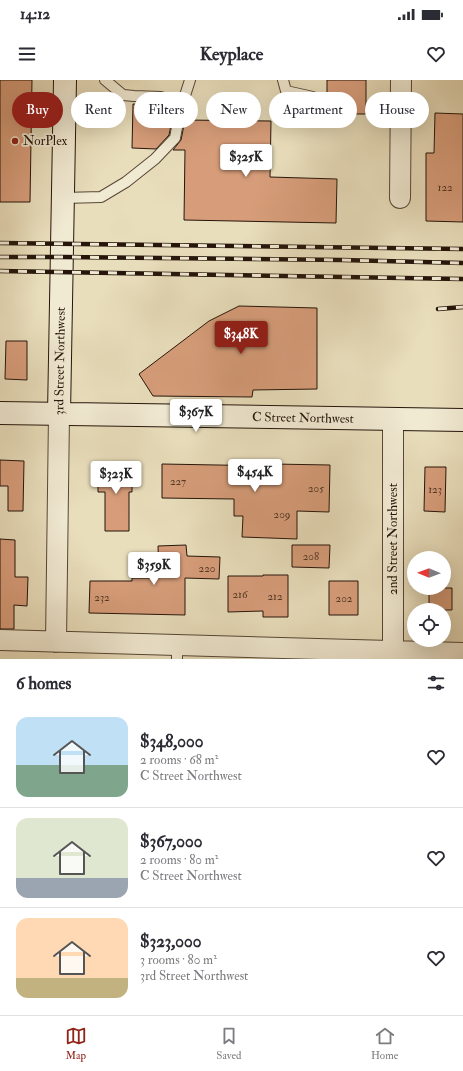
<!DOCTYPE html>
<meta charset="utf-8">
<style>
body{margin:0;font-family:"IM FELL Double Pica",serif;background:#f2f2f3;color:#2b2b33;height:100vh;display:flex;flex-direction:column;font-size:15px;white-space:nowrap}
*{box-sizing:border-box;margin:0}
p{font-size:13px;color:#7c7c81}
.icon{flex:none;width:22px;height:22px;fill:none;stroke:currentColor;stroke-width:2;stroke-linecap:round;stroke-linejoin:round}
.map{position:relative;height:579px;overflow:hidden}
.details{display:flex;flex-direction:column;background:#fff;flex:1}
.details>*{flex:none}
.hud{position:absolute;left:12px;top:12px;width:439px;height:36px;display:flex;gap:8px}
.needle{width:26px;rotate:271deg}
.fabs{position:absolute;left:407px;top:471px;display:grid;gap:8px}
.fabs a{display:grid;place-items:center;width:44px;height:44px;border-radius:50%;background:#fff;box-shadow:0 4px 16px #0002;font-size:20px}
.price{position:absolute;translate:-50% -34px;padding:0 9px;border-radius:4px;background:#fff;color:#222;font-size:13px;line-height:26px;filter:drop-shadow(0 1px 2px #0008)}
.price::after{content:'';position:absolute;left:50%;top:24px;width:12px;height:9px;margin-left:-6px;background:inherit;clip-path:polygon(0 0,100% 0,50% 100%)}
.price.current{background:#8f2418;color:#fff}
ul{padding:0;list-style:none}
li{display:flex;align-items:center;gap:12px;height:100px;padding:0 16px}
li+li{border-top:1px solid #e1e1e2}
li span{display:grid;place-items:center;flex:none;width:112px;height:80px;border-radius:12px;color:#555}
li>.icon{margin-inline-start:auto}
span .icon{width:48px;height:48px;fill:#fffc;stroke-width:1}
li b{font-size:17px}
h2{display:flex;justify-content:space-between;align-items:center;height:48px;padding:0 16px;font-size:17px}
.chip{padding:0 14px;border-radius:18px;background:#fff;box-shadow:0 4px 16px #0002;font-size:14px;line-height:36px}
.chip.current{background:#8f2418;color:#fff}
.status{display:flex;justify-content:space-between;align-items:center;height:28px;padding:0 20px;background:#fff;direction:ltr}
.status svg{height:11px;fill:currentColor}
header{display:flex;justify-content:space-between;align-items:center;height:52px;padding:0 16px;background:#fff;font-size:18px;font-weight:800}
.tabs{display:flex;justify-content:space-around;align-items:center;height:56px;border-top:1px solid #e1e1e2;background:#fff;font-size:11px;color:#7c7c81}
.tabs a{display:grid;justify-items:center;gap:2px}
.tabs .current{color:#8f2418}
.map>svg:first-child{display:block}
.building{fill:#d79d7a;stroke:#25150a}
.lines{fill:none;stroke-linecap:round;stroke-linejoin:round}
.lane-casing{stroke:#564736;stroke-width:12}
.street-casing{stroke:#564736;stroke-width:22}
.secondary-casing{stroke:#25150a;stroke-width:24}
.lane{stroke:#f1ead3;stroke-width:10}
.street{stroke:#f1ead3;stroke-width:20}
.secondary{stroke:#f1ead3;stroke-width:22}
.rail-casing{stroke:#25150a;stroke-width:4.5}
.rail{stroke:#f1ead3;stroke-width:3;stroke-dasharray:9;stroke-linecap:butt}
.poi-dot{fill:#8f2418;stroke:#f1ead3;stroke-width:1.5}
.labels{text-anchor:middle;dominant-baseline:central;stroke-width:3.5;stroke-linejoin:round;paint-order:stroke}
.number-label{font-size:11px;fill:#523726}
.poi-label{font-size:13px;fill:#25150a;stroke:#f1ead3;text-anchor:start}
.street-label{font-size:13px;fill:#25150a;stroke:#f1ead3}
</style>
<div class="status"><b>14:12</b><svg viewBox="0 0 49 12"><path d="M0 12V9h3v3zM5 12V6h3v6zM10 12V3h3v9zM15 12V0h3v12zM26 1h20v11H26zM47 4h2v5h-2z"/></svg></div>
<header><svg class="icon" aria-label="menu" viewBox="0 0 24 24"><path d="M4 6h16M4 12h16M4 18h16"/></svg>Keyplace<svg class="icon" aria-label="heart" viewBox="0 0 24 24"><path d="M12 20l-8-8c-3-5 5-10 8-4 3-6 11-1 8 4z"/></svg></header>
<div class="map">
<svg width="463" height="579" viewBox="0 0 463 579">
<rect width="100%" height="100%" fill="#e9debc"/>
<filter id="stains"><feTurbulence type="fractalNoise" baseFrequency=".005" numOctaves="4"/><feColorMatrix values="0 0 0 0 .2 0 0 0 0 .09 0 0 0 0 .02 0 0 0 .5 -.17"/></filter>
<radialGradient id="worn" r=".72"><stop offset=".6" stop-color="#630" stop-opacity="0"/><stop offset="1" stop-color="#630" stop-opacity=".3"/></radialGradient>
<path class="building" d="M0 0H32L30 122H0Z
M327 0H366V34H327Z
M133 24 162 25V39L172 40 169 55 156 69 132 68Z
M435 33 463 34V142L426 141V73H434Z
M185 40 271 41 270 97 337 99 336 143 184 140 185 70H173L181 60Z
M239 226 317 228V309L253 310 252 317 153 316 139 294 209 241Z
M6 261H27V300L5 299Z
M0 380 24 381 23 431H8V406H0Z
M162 384 273 386V384L330 385 329 432 297 431V459L242 457 243 436H234V419L162 418Z
M98 385 132 386V412H129V451H105V412H98Z
M425 387H446L445 432 424 431Z
M0 459 15 460V497H28L27 526 14 525V549H0Z
M186 465 187 476 220 477 219 499 185 498V535L89 533 90 501H132V498H159L158 466Z
M292 465H330L329 488 292 487Z
M263 495H288V537H263V531L228 532V496H263Z
M329 501H358V535H329Z
M429 508H452V530H429Z"/>
<g class="lines">
<defs>
<path id="lane" d="M105 0 123 15 134 16 161 17 182 26
M283 0 286 11 313 17
M63 118 101 117 126 102 155 79 175 58 180 31 190 0
M177 579V565"/>
<path id="street" d="M400 118 401 0
M393 339V579
M0 560 463 573
M56 562 59 334"/>
<path id="secondary" d="M0 333 463 340
M59 334 65 0"/>
</defs>
<use href="#lane" class="lane-casing"/>
<use href="#street" class="street-casing"/>
<use href="#secondary" class="secondary-casing"/>
<use href="#lane" class="lane"/>
<use href="#street" class="street"/>
<use href="#secondary" class="secondary"/>
<defs>
<path id="rail" d="M0 163 463 169
M0 177H62L342 180 463 183
M0 191 463 199
M438 229 463 227"/>
</defs>
<use href="#rail" class="rail-casing"/>
<use href="#rail" class="rail"/>
</g>
<circle class="poi-dot" cx="15" cy="61" r="4"/>
<g class="labels">
<g class="number-label">
<text x="445" y="107">122</text>
<text x="178" y="401">227</text>
<text x="316" y="408">205</text>
<text x="435" y="409">123</text>
<text x="282" y="434">209</text>
<text x="311" y="476">208</text>
<text x="207" y="488">220</text>
<text x="240" y="514">216</text>
<text x="275" y="516">212</text>
<text x="102" y="517">232</text>
<text x="344" y="518">202</text>
</g>
<g class="poi-label">
<text x="23" y="61">NorPlex</text>
</g>
<g class="street-label">
<text transform="translate(60 281) rotate(-89)">3rd Street Northwest</text>
<text transform="translate(303 338) rotate(1)">C Street Northwest</text>
<text transform="translate(393 459) rotate(-90)">2nd Street Northwest</text>
</g>
</g>
<rect width="100%" height="100%" filter="url(#stains)"/>
<rect width="100%" height="100%" fill="url(#worn)"/>
</svg>
<div class="fabs">
<a><svg class="needle" viewBox="-14 -14 28 28"><path d="M0-13l5 13h-10z" fill="#e53935"/><path d="M0 13l5-13h-10z" fill="#7c7c81"/></svg></a>
<a><svg class="icon" aria-label="locate" viewBox="0 0 24 24"><circle cx="12" cy="12" r="6"/><path d="M12 2v4M12 18v4M2 12h4M18 12h4"/></svg></a>
</div>
<b class="price" style="left:246px;top:98px">$325K</b>
<b class="price current" style="left:241px;top:275px">$348K</b>
<b class="price" style="left:196px;top:353px">$367K</b>
<b class="price" style="left:255px;top:413px">$454K</b>
<b class="price" style="left:116px;top:415px">$323K</b>
<b class="price" style="left:154px;top:506px">$359K</b>
<div class="hud">
<a class="chip current">Buy</a>
<a class="chip">Rent</a>
<a class="chip">Filters</a>
<a class="chip">New</a>
<a class="chip">Apartment</a>
<a class="chip">House</a>
</div>
</div>
<section class="details">
<h2>6 homes<svg class="icon" aria-label="filters" viewBox="0 0 24 24"><path d="M4 7h16M4 17h16"/><circle cx="9" cy="7" r="2"/><circle cx="15" cy="17" r="2"/></svg></h2>
<ul>
<li><span style="background:linear-gradient(#bfe0f5 60%,#7fa58c 0)"><svg class="icon" aria-label="home" viewBox="0 0 24 24"><path d="M3 11l9-7 9 7M6 9v11h12V9"/></svg></span><div><b>$348,000</b><p>2 rooms · 68 m²</p><p>C Street Northwest</p></div><svg class="icon" aria-label="heart" viewBox="0 0 24 24"><path d="M12 20l-8-8c-3-5 5-10 8-4 3-6 11-1 8 4z"/></svg></li>
<li><span style="background:linear-gradient(#dfe7d0 75%,#9aa5b1 0)"><svg class="icon" aria-label="home" viewBox="0 0 24 24"><path d="M3 11l9-7 9 7M6 9v11h12V9"/></svg></span><div><b>$367,000</b><p>2 rooms · 80 m²</p><p>C Street Northwest</p></div><svg class="icon" aria-label="heart" viewBox="0 0 24 24"><path d="M12 20l-8-8c-3-5 5-10 8-4 3-6 11-1 8 4z"/></svg></li>
<li><span style="background:linear-gradient(#ffd9b3 75%,#c2b280 0)"><svg class="icon" aria-label="home" viewBox="0 0 24 24"><path d="M3 11l9-7 9 7M6 9v11h12V9"/></svg></span><div><b>$323,000</b><p>3 rooms · 80 m²</p><p>3rd Street Northwest</p></div><svg class="icon" aria-label="heart" viewBox="0 0 24 24"><path d="M12 20l-8-8c-3-5 5-10 8-4 3-6 11-1 8 4z"/></svg></li>
</ul>
</section>
<nav class="tabs">
<a class="current"><svg class="icon" aria-label="map" viewBox="0 0 24 24"><path d="M3 6l6-2 6 2 6-2v14l-6 2-6-2-6 2zM9 4v14M15 6v14"/></svg>Map</a>
<a><svg class="icon" aria-label="saved" viewBox="0 0 24 24"><path d="M7 4h10v16l-5-4-5 4z"/></svg>Saved</a>
<a><svg class="icon" aria-label="home" viewBox="0 0 24 24"><path d="M3 11l9-7 9 7M6 9v11h12V9"/></svg>Home</a>
</nav>
